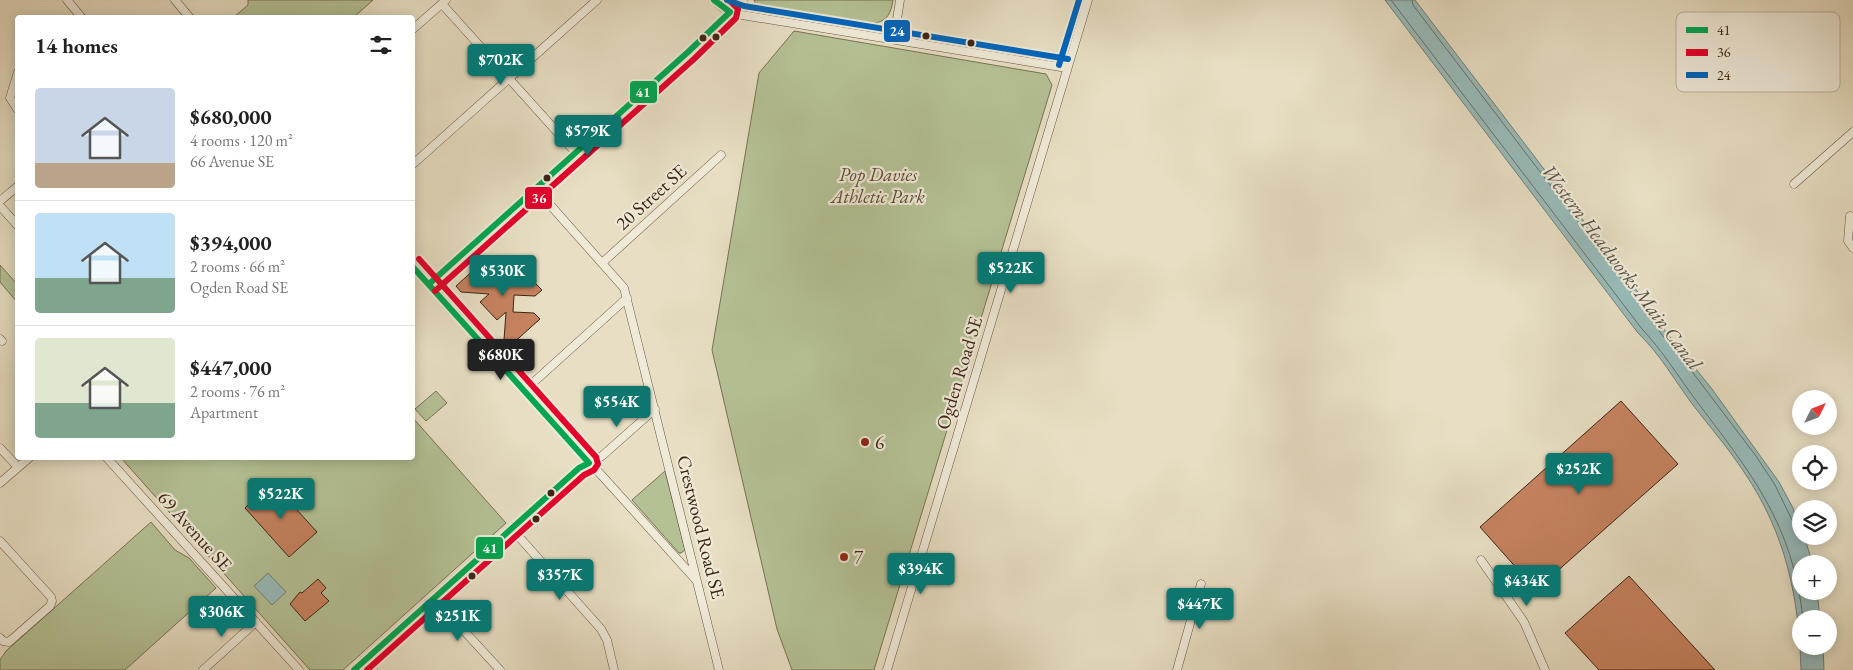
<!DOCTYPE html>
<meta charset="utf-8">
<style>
body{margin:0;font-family:"EB Garamond",serif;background:#f6f6f6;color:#222;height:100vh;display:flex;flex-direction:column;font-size:19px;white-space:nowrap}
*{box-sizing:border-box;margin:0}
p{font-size:16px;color:#767676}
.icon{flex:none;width:28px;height:28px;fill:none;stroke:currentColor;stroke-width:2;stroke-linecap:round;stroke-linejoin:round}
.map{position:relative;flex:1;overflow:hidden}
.panel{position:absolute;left:15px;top:15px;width:400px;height:445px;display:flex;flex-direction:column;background:#fff;border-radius:5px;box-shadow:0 2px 12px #0003}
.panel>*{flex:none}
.needle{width:32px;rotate:48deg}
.controls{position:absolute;left:1792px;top:390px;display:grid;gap:10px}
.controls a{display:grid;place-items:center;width:45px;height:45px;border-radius:50%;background:#fff;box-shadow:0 2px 12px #0003;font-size:25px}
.price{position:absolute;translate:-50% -42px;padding:0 11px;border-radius:5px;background:#0f766e;color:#fff;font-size:16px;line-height:32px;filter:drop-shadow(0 1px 2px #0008)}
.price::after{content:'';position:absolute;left:50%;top:30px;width:15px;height:11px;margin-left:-8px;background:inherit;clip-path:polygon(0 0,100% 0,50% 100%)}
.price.active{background:#222;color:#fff}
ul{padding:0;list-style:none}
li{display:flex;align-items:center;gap:15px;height:125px;padding:0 20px}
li+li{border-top:1px solid #e0e0e0}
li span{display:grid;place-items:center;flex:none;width:140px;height:100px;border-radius:5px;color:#555}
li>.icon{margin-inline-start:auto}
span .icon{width:60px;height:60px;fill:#fffc;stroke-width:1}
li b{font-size:21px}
h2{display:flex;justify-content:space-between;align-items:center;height:60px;padding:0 20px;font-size:21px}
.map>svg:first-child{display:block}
.green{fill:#b4c195;stroke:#787254}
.water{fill:#98bbba;stroke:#747f77}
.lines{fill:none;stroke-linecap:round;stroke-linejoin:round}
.shore{stroke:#6a7066;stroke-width:1}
.building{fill:#c6825f;stroke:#3d2413}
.minor-casing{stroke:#68523f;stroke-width:9}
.minor{stroke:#efead8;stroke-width:8}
.bus-1-casing{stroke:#efead8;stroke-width:10}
.bus-2-casing{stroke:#efead8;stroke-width:10}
.bus-3-casing{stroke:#efead8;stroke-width:10}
.bus-1{stroke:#00a651;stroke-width:6}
.bus-2{stroke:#e4002b;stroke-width:6}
.bus-3{stroke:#0065bd;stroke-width:6}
.bus-dot{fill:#3d2413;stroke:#efead8;stroke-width:2}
.poi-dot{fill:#8f2418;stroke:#efead8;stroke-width:2}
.labels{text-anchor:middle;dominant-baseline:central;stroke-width:4.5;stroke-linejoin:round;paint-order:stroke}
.park-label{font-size:19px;font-style:italic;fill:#5b4b34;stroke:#efead8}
.street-label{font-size:19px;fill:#3d2413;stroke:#efead8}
.poi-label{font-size:19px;fill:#3d2413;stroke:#efead8;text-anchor:start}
.water-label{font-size:20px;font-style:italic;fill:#585145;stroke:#efead8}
.key{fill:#efead8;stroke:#baaf9d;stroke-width:1}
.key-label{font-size:14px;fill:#3d2413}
.line-badge{stroke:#efead8;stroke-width:2}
.badge-label{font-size:14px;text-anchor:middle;font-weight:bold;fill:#fff}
</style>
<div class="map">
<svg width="1853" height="670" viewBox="0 0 1853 670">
<rect width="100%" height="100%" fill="#e7dec3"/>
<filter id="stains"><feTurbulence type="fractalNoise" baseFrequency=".004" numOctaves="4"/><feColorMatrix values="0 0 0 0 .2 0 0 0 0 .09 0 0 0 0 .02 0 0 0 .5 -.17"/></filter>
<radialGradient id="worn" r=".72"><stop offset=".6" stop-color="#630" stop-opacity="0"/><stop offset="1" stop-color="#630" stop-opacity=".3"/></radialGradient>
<path class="green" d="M248 0H373L354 17H234L248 5Z
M754 0H893C890 18 885 23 866 24L762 8 757 7Z
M794 31 1046 74 1052 85 874 670H792L777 629 712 350 759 73Z
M0 265 17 284V302L0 282Z
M436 391 447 403 426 421 415 409Z
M413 418 506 523 343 670H310L121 458H412Z
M665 471 685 550 681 553H679L632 500Z
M151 522 175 550 189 558 216 588 125 670H0V660L6 651Z"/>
<path class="water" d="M1385 0H1415L1650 308 1666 332 1712 389 1779 482 1793 508 1795 515 1801 528V536H1804L1813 564H1801V591H1817L1820 619H1801V646H1823L1824 670H1801C1799 597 1786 534 1744 472 1729 449 1710 427 1693 405 1675 381 1660 354 1638 333Z
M268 573 286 592 272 605 254 586Z"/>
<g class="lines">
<path class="shore" d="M1391 0 1642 329C1662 350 1678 376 1695 399 1750 472 1793 523 1803 619
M1412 0 1413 5 1646 311 1662 335 1681 357 1756 456 1775 485 1795 526 1801 529"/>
</g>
<path class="building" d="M486 259 492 265 491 285 507 286 508 266 515 260 525 272 520 276V283H527L531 279 542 290 535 296 514 295 513 312 534 313 540 319 510 346 504 340 506 312 497 320 480 302 489 294 461 292 456 286Z
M1621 401 1678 464 1536 590 1480 527Z
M264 483 272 491 276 487 317 532 289 557 245 508 249 504 253 508 260 502 253 494Z
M1629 576 1715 670H1599L1565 633Z
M318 579 326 588 321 593 329 601 305 621 290 604 300 592 302 593Z"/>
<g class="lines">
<defs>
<path id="minor" d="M67 0 82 18
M175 0 190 18
M714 0 723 8 742 15 1067 68
M442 4 576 153
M412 30 446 0
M894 39 900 0
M18 72 10 98 18 110
M412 165 597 0
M1794 184 1853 132
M536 189 624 288 719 670
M0 201 18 186
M0 206 18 226
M1850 216 1848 241 1853 248
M602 263 721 155
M412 265 696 580
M429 284 688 52 743 0
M0 339 2 341
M525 390 627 298
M0 448 18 467
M107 458 299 670
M0 483 29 458
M512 529 601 629 607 640 614 670
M0 541 51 597 52 601 50 606 9 642 3 641 0 638
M1481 560 1524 622 1545 670
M434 598 500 670
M364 660 373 670
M203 670 256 622
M354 670 579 468 602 456 655 409
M887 670 1088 0
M1177 670 1201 584"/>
</defs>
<use href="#minor" class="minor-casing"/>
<use href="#minor" class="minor"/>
<defs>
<path id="bus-1" d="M429 284 688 52 730 12 714 0
M354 670 579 468 589 463 412 266"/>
<path id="bus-2" d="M435 291 694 59 736 18 738 9 729 0
M367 670 584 475 594 470 598 464 596 457 419 259"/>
<path id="bus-3" d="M727 0 744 6 1068 59
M1059 65 1079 0"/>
</defs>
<use href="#bus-1" class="bus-1-casing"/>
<use href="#bus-2" class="bus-2-casing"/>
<use href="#bus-3" class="bus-3-casing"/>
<use href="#bus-1" class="bus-1"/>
<use href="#bus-2" class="bus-2"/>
<use href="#bus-3" class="bus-3"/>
</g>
<g class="bus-dot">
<circle cx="926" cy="36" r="4.5"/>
<circle cx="716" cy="37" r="4.5"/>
<circle cx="703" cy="38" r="4.5"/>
<circle cx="971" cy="43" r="4.5"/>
<circle cx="547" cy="178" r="4.5"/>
<circle cx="551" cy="493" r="4.5"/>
<circle cx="536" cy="519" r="4.5"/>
<circle cx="472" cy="576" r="4.5"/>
</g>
<g class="poi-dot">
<circle cx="865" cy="442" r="5"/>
<circle cx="844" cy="557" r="5"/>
</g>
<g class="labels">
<g class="park-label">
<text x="878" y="174">Pop Davies<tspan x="878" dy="22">Athletic Park</tspan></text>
</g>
<g class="street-label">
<text transform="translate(651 197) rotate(-42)">20 Street SE</text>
<text transform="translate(959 373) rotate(-73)">Ogden Road SE</text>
<text transform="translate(701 527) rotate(76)">Crestwood Road SE</text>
<text transform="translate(195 531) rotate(48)">69 Avenue SE</text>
</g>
<g class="poi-label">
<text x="875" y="442">6</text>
<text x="854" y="557">7</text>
</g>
<g class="water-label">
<text transform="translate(1622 267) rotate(53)">Western Headworks Main Canal</text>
</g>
</g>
<rect x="1676" y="12" width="164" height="80" rx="8" class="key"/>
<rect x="1686" y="27" width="22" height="6" fill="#00a651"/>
<rect x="1686" y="49" width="22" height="7" fill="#e4002b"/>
<rect x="1686" y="72" width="22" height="6" fill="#0065bd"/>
<g class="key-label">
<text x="1717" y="35">41</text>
<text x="1717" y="57">36</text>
<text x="1717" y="80">24</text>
</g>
<g class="line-badge">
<rect x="883" y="19" width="28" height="24" rx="5" fill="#0065bd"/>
<rect x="629" y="80" width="29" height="24" rx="5" fill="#00a651"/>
<rect x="524" y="186" width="29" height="24" rx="5" fill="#e4002b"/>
<rect x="475" y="536" width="29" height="24" rx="5" fill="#00a651"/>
</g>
<g class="badge-label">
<text x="897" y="36">24</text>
<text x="643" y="97">41</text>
<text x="539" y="203">36</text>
<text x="490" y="553">41</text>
</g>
<rect width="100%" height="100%" filter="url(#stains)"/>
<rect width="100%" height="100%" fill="url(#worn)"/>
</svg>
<div class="controls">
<a><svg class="needle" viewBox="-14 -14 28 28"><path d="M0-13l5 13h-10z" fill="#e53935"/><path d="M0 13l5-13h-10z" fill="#767676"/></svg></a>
<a><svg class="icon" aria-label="locate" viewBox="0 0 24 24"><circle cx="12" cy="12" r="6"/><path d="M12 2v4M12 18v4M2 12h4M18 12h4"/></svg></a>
<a><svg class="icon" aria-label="layers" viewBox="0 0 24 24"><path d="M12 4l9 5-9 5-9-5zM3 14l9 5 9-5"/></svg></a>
<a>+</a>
<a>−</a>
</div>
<b class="price" style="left:501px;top:86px">$702K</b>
<b class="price" style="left:588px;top:157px">$579K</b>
<b class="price" style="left:1011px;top:294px">$522K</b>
<b class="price" style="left:503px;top:297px">$530K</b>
<b class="price active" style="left:501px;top:381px">$680K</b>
<b class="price" style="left:617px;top:428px">$554K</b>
<b class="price" style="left:1579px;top:495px">$252K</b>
<b class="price" style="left:281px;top:520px">$522K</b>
<b class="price" style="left:921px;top:595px">$394K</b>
<b class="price" style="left:560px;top:601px">$357K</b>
<b class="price" style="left:1527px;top:607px">$434K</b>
<b class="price" style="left:1200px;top:630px">$447K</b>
<b class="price" style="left:222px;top:638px">$306K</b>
<b class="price" style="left:458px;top:642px">$251K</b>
<section class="panel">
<h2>14 homes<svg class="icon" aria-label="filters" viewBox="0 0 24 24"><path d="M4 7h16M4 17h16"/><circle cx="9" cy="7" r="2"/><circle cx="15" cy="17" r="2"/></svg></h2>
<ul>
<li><span style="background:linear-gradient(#c9d6e8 75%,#b9a48a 0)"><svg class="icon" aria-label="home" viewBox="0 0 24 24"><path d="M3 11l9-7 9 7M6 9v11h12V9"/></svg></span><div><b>$680,000</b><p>4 rooms · 120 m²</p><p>66 Avenue SE</p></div></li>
<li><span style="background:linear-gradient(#bfe0f5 65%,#7fa58c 0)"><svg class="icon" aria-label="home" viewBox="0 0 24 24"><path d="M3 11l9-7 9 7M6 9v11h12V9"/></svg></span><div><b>$394,000</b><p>2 rooms · 66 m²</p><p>Ogden Road SE</p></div></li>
<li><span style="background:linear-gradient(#dfe7d0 65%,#7fa58c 0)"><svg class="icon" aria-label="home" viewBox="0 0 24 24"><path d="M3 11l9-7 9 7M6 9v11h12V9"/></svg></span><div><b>$447,000</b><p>2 rooms · 76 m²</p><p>Apartment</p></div></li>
</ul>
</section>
</div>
